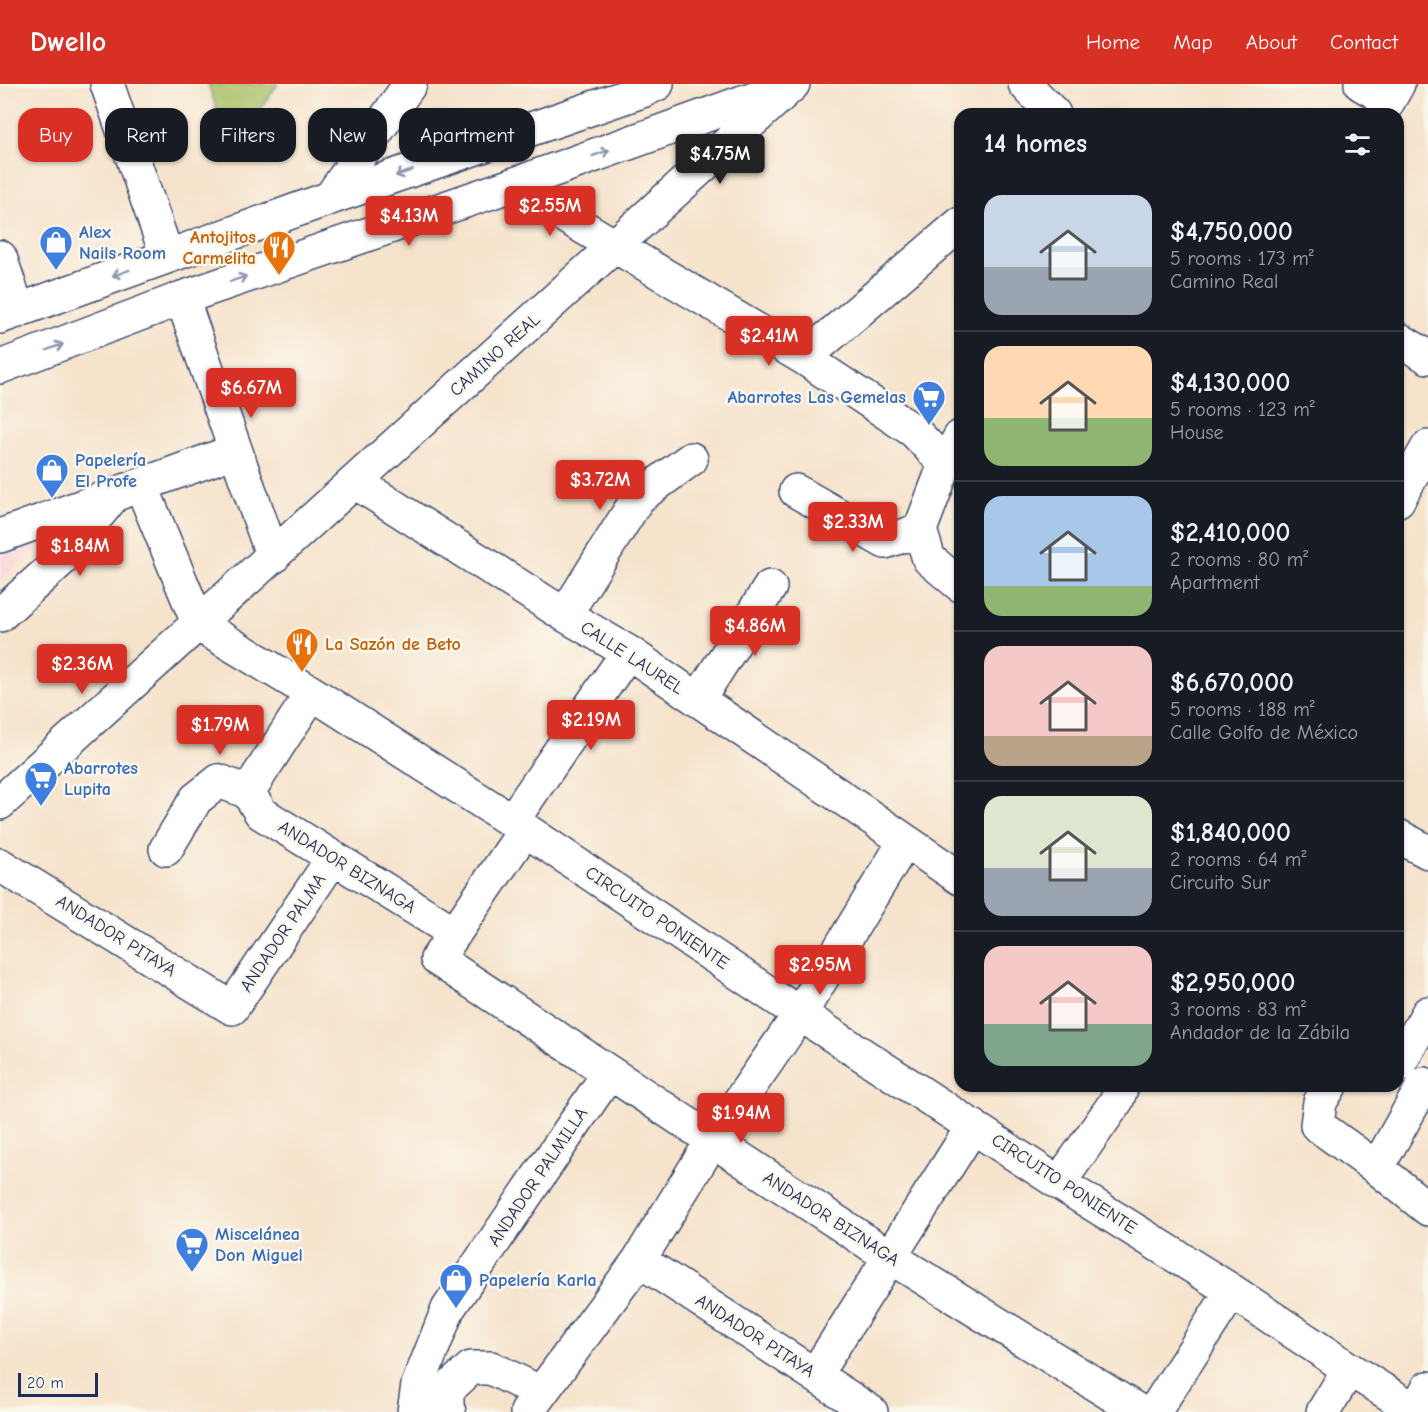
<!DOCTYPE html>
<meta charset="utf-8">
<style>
body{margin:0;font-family:"Comic Neue",sans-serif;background:#242831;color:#f1f3f6;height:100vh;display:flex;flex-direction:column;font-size:22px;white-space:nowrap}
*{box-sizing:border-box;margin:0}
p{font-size:20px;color:#9ea1a6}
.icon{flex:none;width:33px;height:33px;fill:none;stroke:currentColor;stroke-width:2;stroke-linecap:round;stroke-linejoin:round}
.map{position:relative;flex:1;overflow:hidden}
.side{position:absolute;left:954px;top:24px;width:450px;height:984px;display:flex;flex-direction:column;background:#171b24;border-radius:18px;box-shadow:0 2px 4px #0004}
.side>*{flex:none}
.guide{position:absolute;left:18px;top:24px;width:570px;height:54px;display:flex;gap:12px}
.scale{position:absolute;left:18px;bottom:15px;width:80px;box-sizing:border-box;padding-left:6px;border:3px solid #1b2f5e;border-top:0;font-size:16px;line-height:21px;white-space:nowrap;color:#1b2f5e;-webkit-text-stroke:4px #fbf7ec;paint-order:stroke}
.price{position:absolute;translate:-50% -51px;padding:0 14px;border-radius:6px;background:#d93025;color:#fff;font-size:20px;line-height:39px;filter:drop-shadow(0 2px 3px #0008)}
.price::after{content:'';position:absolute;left:50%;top:36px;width:18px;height:14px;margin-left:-9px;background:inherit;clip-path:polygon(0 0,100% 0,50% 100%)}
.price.current{background:#222;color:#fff}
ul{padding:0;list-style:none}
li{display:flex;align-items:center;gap:18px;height:150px;padding:0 30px}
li+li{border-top:2px solid #363941}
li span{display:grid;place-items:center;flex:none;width:168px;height:120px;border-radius:18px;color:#555}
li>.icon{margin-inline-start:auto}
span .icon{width:72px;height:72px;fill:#fffc;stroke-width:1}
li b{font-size:26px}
h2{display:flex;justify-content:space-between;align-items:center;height:72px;padding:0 30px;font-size:26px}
.tag{padding:0 21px;border-radius:18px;background:#171b24;box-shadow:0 2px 4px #0004;font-size:21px;line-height:54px}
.tag.current{background:#d93025;color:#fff}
header{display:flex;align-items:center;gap:36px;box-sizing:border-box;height:84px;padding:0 30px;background:#d93025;color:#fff}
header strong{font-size:28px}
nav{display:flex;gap:33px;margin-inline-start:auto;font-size:21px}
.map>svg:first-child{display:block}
.built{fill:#f7cfd2}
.green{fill:#a9c167;stroke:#627862;stroke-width:1.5}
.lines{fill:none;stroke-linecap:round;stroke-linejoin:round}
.minor-casing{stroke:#3c4a6e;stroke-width:36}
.major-casing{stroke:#3c4a6e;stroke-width:36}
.minor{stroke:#fff;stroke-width:33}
.major{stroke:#fff;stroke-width:33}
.oneway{stroke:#8d97ae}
.labels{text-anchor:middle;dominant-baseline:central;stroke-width:5;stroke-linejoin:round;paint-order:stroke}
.shop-label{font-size:18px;font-weight:bold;fill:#366cbe;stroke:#fbf7ec;text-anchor:start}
.food-label{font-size:18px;font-weight:bold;fill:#c56008;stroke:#fbf7ec;text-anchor:end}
.street-label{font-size:18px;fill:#1b2f5e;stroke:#fbf7ec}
</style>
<header>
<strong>Dwello</strong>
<nav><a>Home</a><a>Map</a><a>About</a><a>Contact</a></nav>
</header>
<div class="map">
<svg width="1428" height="1328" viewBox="0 0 1428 1328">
<rect width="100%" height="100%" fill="#fbf7ec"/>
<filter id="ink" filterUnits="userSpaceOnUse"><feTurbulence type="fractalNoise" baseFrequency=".0167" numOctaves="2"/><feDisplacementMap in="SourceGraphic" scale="12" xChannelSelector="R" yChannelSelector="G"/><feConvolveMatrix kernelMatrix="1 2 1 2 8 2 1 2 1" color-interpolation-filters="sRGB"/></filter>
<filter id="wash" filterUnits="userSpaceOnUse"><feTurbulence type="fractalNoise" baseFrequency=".008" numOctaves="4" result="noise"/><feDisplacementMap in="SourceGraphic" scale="24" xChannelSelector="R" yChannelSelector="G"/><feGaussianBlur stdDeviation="1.35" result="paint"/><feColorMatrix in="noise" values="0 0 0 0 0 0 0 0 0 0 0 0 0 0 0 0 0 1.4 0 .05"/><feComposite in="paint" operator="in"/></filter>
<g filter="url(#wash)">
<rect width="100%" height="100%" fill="#f6e3cc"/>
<path class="built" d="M47 454 0 498V471Z"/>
<path class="green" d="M208 0H278L231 66Z"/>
</g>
<g filter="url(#ink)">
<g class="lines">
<defs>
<path id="minor" d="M107 0 167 172
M1025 0 1054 30
M1361 0 1389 16
M1381 30 1398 0
M512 101 804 274 914 347 945 380
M330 114 410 0
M0 173 18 227
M182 214 273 473
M1398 255 1428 273
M804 274 960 140
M960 353 945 380 920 446 929 475 960 501
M355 398 565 531 628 568 960 794
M141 401 199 541
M796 407 885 458 920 446
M1398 416 1428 363
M0 452 235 367
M0 531 60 477 114 411
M565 531 638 414 691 375
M199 541 312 609 512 737 800 930 1059 1099 1232 1207 1349 1285 1415 1326
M698 616 770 503
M248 708 261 729 455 849
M0 719 791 2
M512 737 628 568
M525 746 437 875 890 1173 1140 1328
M1398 752 1428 768
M166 765 196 715 219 697 248 708 312 609
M0 781 232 924 333 774
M1398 982 1428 929
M1330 1002 1320 1018 1317 1041 1377 1084 1428 1125
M1377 1084 1424 1000
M1059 1099 1117 1016 1122 1002
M639 1176 871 1328
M815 1291 973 1042
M414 1328 418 1301 448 1225 609 989
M449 1328 447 1326V1306L471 1284H491L541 1309
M527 1328 639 1176 712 1057 800 930 905 757
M1154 1328 1232 1207
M1323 1328 1349 1285"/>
<path id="major" d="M0 233 330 114 642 7 657 0
M0 283 182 214 512 101 793 0
M1414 1328 1428 1304"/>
</defs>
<use href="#minor" class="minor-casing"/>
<use href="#major" class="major-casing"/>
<use href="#minor" class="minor"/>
<use href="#major" class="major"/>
</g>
<defs><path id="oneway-shaft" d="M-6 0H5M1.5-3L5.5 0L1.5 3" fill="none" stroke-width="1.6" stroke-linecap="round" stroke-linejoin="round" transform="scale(1.5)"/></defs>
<g class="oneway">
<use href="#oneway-shaft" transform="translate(601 69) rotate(-20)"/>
<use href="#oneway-shaft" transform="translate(404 89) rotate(161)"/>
<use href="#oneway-shaft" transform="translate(121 189) rotate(160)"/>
<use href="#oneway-shaft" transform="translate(238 195) rotate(-19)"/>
<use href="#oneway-shaft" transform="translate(55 263) rotate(-21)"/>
</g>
</g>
<defs>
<symbol id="shop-pin" viewBox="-11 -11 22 30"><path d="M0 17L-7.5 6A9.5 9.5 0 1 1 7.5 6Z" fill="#3f7fe0" stroke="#fbf7ec"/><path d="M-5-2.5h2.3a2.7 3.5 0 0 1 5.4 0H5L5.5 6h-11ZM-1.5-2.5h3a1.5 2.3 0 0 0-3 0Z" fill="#fff"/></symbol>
<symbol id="restaurant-pin" viewBox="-11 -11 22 30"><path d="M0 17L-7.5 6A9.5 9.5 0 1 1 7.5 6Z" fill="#e8710a" stroke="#fbf7ec"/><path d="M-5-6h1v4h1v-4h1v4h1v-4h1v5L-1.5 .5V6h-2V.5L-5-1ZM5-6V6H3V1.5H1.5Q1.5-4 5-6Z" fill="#fff"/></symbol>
<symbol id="supermarket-pin" viewBox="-11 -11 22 30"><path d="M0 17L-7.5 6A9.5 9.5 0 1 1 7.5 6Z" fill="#3f7fe0" stroke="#fbf7ec"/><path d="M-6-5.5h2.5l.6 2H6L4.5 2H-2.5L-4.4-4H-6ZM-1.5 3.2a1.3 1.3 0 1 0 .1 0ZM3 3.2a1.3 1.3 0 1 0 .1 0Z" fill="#fff"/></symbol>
</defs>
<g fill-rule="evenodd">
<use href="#shop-pin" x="37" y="139" width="38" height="52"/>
<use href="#restaurant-pin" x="260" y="144" width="38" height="52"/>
<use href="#supermarket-pin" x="910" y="294" width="38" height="52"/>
<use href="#shop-pin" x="33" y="367" width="38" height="52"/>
<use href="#restaurant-pin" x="283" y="541" width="38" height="52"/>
<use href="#supermarket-pin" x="22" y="675" width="38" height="52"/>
<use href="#supermarket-pin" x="173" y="1141" width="38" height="52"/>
<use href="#shop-pin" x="437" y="1177" width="38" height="52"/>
</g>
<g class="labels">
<g class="shop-label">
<text x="79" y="148">Alex<tspan x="79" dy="21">Nails Room</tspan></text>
<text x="906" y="313" text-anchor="end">Abarrotes Las Gemelas</text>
<text x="75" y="376">Papelería<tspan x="75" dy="21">El Profe</tspan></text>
<text x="64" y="684">Abarrotes<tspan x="64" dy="21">Lupita</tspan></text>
<text x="215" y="1150">Miscelánea<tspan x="215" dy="21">Don Miguel</tspan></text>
<text x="479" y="1196">Papelería Karla</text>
</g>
<g class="food-label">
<text x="256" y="153">Antojitos<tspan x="256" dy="21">Carmelita</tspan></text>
<text x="325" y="560" text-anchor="start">La Sazón de Beto</text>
</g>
<g class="street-label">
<text transform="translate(495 271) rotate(-42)">CAMINO REAL</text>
<text transform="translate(632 574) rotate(33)">CALLE LAUREL</text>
<text transform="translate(347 783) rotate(32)">ANDADOR BIZNAGA</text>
<text transform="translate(657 834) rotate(34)">CIRCUITO PONIENTE</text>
<text transform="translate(283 849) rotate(-56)">ANDADOR PALMA</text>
<text transform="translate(116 852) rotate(32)">ANDADOR PITAYA</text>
<text transform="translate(538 1093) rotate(-56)">ANDADOR PALMILLA</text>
<text transform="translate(1064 1100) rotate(33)">CIRCUITO PONIENTE</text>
<text transform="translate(831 1135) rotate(33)">ANDADOR BIZNAGA</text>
<text transform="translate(755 1252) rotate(33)">ANDADOR PITAYA</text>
</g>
</g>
</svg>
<div class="scale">20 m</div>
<b class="price current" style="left:720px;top:101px">$4.75M</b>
<b class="price" style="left:550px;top:153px">$2.55M</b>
<b class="price" style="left:409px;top:163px">$4.13M</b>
<b class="price" style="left:769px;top:283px">$2.41M</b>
<b class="price" style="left:251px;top:335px">$6.67M</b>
<b class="price" style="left:600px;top:427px">$3.72M</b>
<b class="price" style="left:853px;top:469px">$2.33M</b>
<b class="price" style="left:80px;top:493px">$1.84M</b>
<b class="price" style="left:755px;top:573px">$4.86M</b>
<b class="price" style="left:82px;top:611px">$2.36M</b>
<b class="price" style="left:591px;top:667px">$2.19M</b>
<b class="price" style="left:220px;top:672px">$1.79M</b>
<b class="price" style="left:820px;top:912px">$2.95M</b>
<b class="price" style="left:741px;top:1060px">$1.94M</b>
<div class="guide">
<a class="tag current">Buy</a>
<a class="tag">Rent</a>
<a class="tag">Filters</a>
<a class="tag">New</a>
<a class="tag">Apartment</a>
</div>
<section class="side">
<h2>14 homes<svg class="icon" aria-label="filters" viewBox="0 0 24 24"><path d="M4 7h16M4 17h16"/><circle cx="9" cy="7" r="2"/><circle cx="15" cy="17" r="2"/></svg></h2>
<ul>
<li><span style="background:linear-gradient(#c9d6e8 60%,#9aa5b1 0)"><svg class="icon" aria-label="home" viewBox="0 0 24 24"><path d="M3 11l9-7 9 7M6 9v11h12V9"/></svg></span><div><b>$4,750,000</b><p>5 rooms · 173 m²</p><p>Camino Real</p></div></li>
<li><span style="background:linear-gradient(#ffd9b3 60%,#8fb573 0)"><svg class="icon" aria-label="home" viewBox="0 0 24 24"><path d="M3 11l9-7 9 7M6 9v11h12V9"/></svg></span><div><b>$4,130,000</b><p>5 rooms · 123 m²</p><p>House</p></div></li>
<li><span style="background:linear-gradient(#a9c7e8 75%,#8fb573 0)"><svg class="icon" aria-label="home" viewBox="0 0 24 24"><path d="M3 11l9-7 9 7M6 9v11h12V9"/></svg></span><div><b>$2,410,000</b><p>2 rooms · 80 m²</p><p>Apartment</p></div></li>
<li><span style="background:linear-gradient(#f6c9c9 75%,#b9a48a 0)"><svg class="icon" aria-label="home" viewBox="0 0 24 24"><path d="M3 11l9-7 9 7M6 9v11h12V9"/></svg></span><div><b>$6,670,000</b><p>5 rooms · 188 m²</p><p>Calle Golfo de México</p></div></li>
<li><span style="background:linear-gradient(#dfe7d0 60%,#9aa5b1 0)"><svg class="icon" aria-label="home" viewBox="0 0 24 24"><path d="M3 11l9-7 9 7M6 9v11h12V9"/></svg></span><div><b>$1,840,000</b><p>2 rooms · 64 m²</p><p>Circuito Sur</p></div></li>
<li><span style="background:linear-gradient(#f6c9c9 65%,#7fa58c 0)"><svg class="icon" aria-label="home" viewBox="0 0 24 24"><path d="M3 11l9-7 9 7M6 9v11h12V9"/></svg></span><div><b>$2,950,000</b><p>3 rooms · 83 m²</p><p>Andador de la Zábila</p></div></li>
</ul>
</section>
</div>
